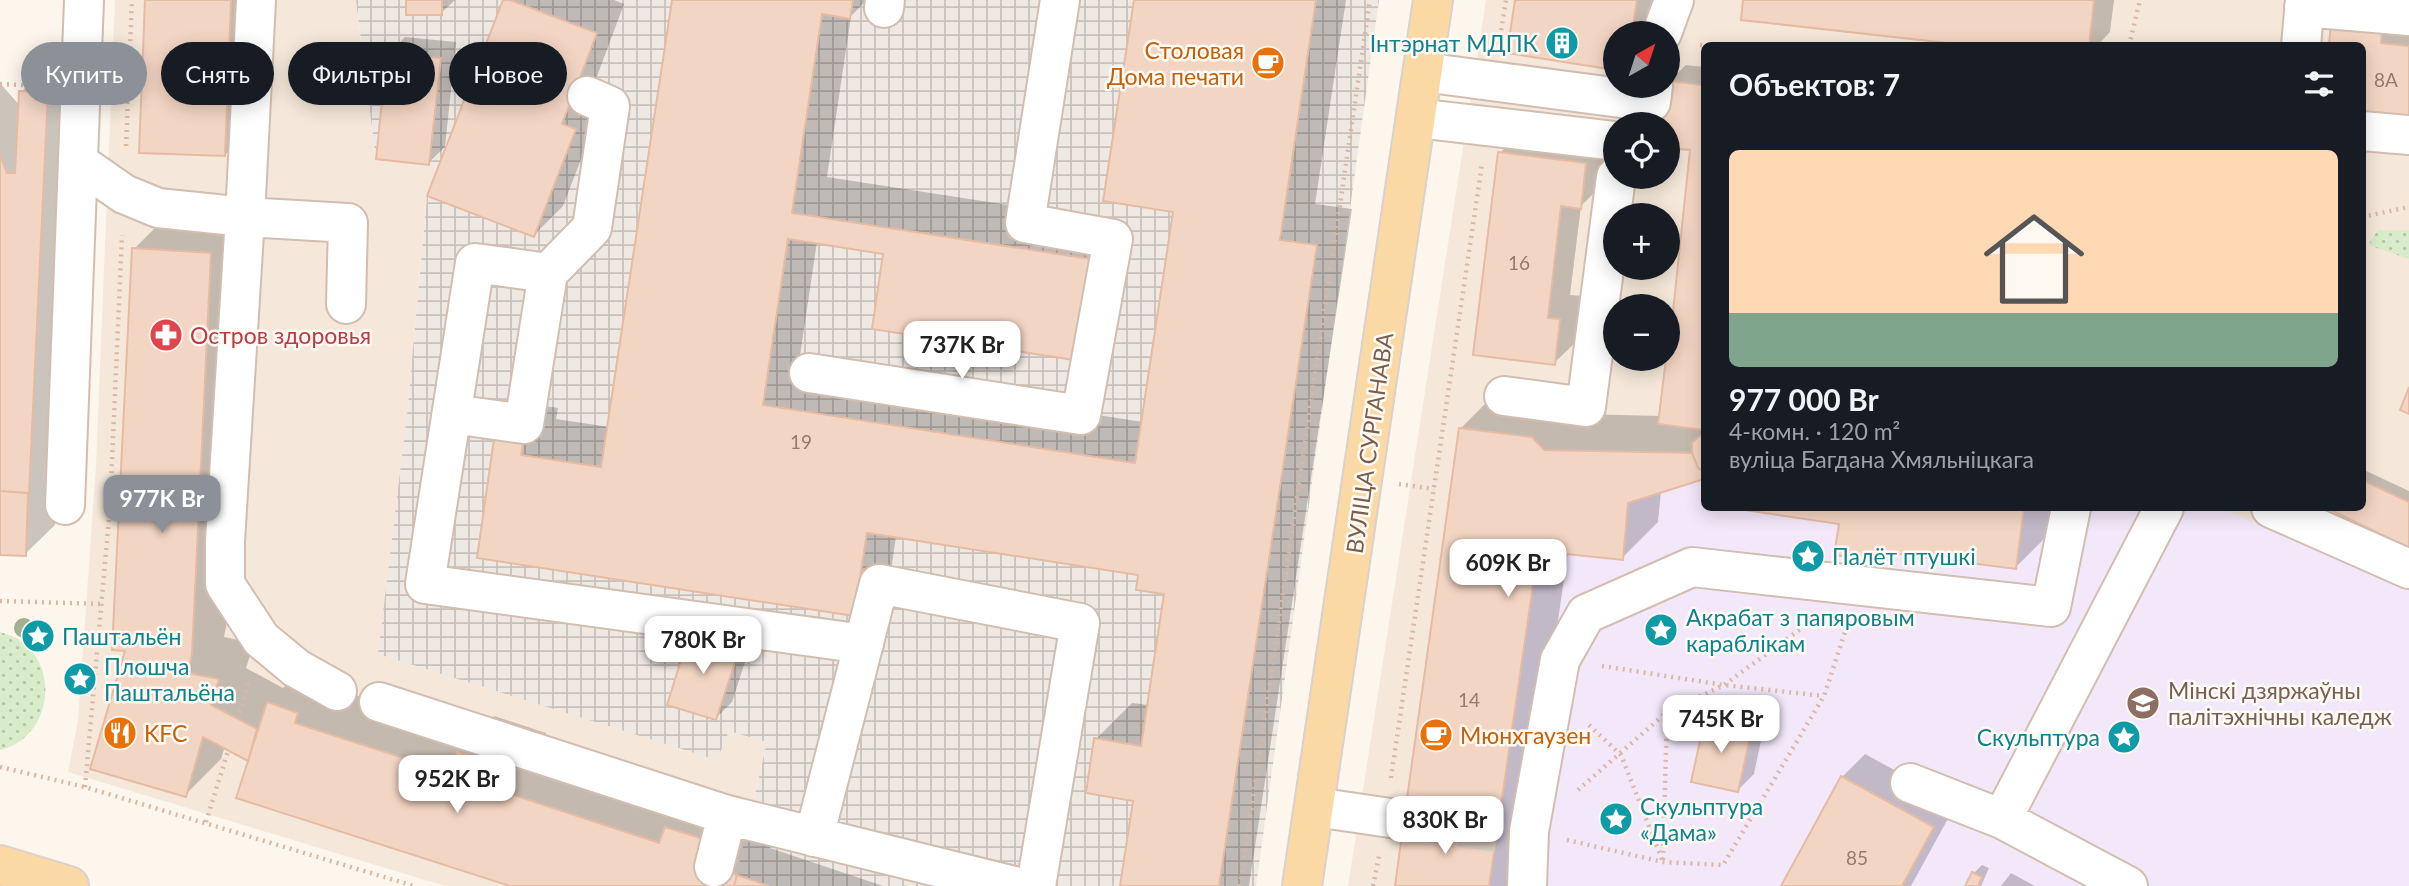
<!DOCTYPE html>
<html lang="ru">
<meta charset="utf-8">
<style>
body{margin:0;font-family:Lato,sans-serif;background:#20242c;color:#f1f3f6;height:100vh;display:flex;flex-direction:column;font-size:26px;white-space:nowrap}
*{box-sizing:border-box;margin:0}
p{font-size:23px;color:#9ea1a6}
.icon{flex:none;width:38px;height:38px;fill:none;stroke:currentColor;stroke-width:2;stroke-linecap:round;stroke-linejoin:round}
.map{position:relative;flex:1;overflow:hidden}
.panel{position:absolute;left:1701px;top:42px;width:665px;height:469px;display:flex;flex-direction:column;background:#171b24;border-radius:10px;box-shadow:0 4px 18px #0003}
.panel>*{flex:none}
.hud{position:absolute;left:21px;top:42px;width:665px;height:63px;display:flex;gap:14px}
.needle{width:46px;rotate:39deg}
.tools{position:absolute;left:1603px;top:21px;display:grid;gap:14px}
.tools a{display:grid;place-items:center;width:77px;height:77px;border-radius:50%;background:#171b24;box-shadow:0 4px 18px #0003;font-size:35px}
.price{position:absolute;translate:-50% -60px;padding:0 16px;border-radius:14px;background:#fff;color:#222;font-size:23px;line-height:46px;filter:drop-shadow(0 2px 4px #0008)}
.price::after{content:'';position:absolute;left:50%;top:42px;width:21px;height:16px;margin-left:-10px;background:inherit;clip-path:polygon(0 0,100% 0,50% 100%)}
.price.selected{background:#8c9099;color:#fff}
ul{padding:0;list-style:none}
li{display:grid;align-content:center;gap:14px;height:371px;padding:0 28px}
li span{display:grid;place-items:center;height:217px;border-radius:10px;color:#555}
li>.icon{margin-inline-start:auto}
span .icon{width:126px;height:126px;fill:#fffc;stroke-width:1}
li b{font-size:30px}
h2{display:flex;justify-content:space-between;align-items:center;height:84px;padding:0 28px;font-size:30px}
.chip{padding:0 24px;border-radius:32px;background:#171b24;box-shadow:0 4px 18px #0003;font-size:24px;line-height:63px}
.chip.selected{background:#8c9099;color:#fff}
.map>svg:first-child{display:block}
.residential{fill:#f5e8da;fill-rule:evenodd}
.industrial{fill:url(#industrial-grid)}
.education{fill:#f3e8fa}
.grass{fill:url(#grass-dots)}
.shadow{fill:#0003}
.building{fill:#f3d5c3;stroke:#e6bba3;stroke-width:2}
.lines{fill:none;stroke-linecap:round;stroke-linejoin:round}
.minor-tunnel{stroke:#dcd0c4;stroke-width:38;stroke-dasharray:38 19;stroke-linecap:butt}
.minor-casing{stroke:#d1beb0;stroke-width:42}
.major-casing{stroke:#dad1cd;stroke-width:42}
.path{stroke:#d9b8a5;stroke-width:4.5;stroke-dasharray:2 5;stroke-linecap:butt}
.minor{stroke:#fff;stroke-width:38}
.major{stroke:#fbd9a5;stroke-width:38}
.tree{fill:#a0b28e}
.labels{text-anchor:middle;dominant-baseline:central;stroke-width:5;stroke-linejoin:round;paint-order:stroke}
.number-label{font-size:19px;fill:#987a6a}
.culture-label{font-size:23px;fill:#0d838f;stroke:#fffaf3;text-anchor:start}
.food-label{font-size:23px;fill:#c56008;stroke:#fffaf3;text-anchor:start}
.health-label{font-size:23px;fill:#be3a42;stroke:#fffaf3;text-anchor:start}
.street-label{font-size:23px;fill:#7a5c4d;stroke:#fffaf3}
.education-label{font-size:23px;fill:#785e54;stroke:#fffaf3;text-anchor:start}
</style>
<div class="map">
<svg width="2409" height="886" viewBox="0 0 2409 886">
<defs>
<pattern id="industrial-grid" width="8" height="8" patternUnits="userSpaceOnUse" patternTransform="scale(1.75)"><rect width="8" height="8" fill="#efe9e4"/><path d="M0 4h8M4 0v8" fill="none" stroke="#c7c0bb"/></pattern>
<pattern id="grass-dots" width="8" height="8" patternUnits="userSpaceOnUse" patternTransform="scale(1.75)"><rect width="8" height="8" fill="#d8ecc9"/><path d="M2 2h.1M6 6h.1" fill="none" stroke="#b4c2a5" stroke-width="1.8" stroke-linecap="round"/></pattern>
</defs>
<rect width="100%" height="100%" fill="#fdf6ec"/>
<path class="residential" d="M115 0H356L376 159 429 165 438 169 427 196 407 415 717 760 729 731 767 742 734 886H445L68 772 78 721 96 465Z
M1486 0H2409V886H1348ZM1615 33H1668V86H1615ZM1704 46H2362V508H1704ZM1615 124H1668V177H1615ZM1615 215H1668V268H1615ZM1615 306H1668V359H1615Z"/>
<path class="industrial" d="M356 0H1379L1256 886H734L767 742 729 731 717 760 378 654 407 415 427 196 438 170 429 165 376 159Z"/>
<path class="education" d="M1459 428 1532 437 1545 450 1691 453 1692 443 1704 432V508H2220L2409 591V886H1395Z"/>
<path class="grass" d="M2378 230H2409V259L2368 245Z
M0 632C5 634 11 635 16 638 62 664 52 738 0 750Z"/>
<path class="shadow" d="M146 0H265L261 118 225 155Z
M407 0H455L441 13Z
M504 0H614L624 4 590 95 604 100 563 206 534 235Z
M673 0H867L851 16 827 177 1125 223 1110 322 885 253 817 242 798 369 1143 422 1175 210 1136 0H1346L1315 204 1352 209 1249 886H1122L1135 799 1096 739 1132 703 1149 705 1166 593 1140 574 896 536 890 578 853 614 479 556 532 404 558 408 556 419 609 427Z
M1516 0H1661L1656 33H1615V68L1509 52Z
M1745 0H2114L2110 32 2097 46H1990Z
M2409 21V115L2362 46H2330Z
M405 37 456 42 445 147 428 163 389 54Z
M50 63 76 64 55 525 25 554 0 553V83L20 106 21 92Z
M1686 65 1704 67V477L1661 491 1658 522 1622 558 1568 552 1519 886H1397L1460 429 1496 393 1581 414 1661 416 1692 149 1668 146V124H1664L1669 81Z
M1523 130 1609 140 1604 183 1581 206 1570 295 1583 296 1578 340 1554 363 1500 153Z
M170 213 247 217 228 617 224 637 254 643 246 668 283 688 304 667 330 687 477 734 494 716 546 733 539 756 772 839 770 848 883 886H516L225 746 221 759 185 795 127 649 134 249Z
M2362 469 2409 491V546L2331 508H2362Z
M1738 508H2055L2052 531 2016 567 1887 551 1878 560 1841 522Z
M755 631 732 702 716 718 669 703Z
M1723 702 1767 712 1754 774 1738 790 1706 719Z
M1865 754 1956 804 1911 886H1783L1842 777Z
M1982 865 1989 868 1981 886H1967L1974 873Z
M2011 873 2035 886H2001Z"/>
<path class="building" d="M145 0H231L225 156 139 153Z
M406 0H442V15H406Z
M503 0H510L597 33 562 124 576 129 534 237 427 196Z
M672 0H853L850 19 822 14 792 213 1090 259 1074 360 872 329 883 254 788 239 763 405 1135 463 1173 212 1103 201 1134 0H1316L1280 240 1317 245 1219 886H1120L1133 801 1086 793 1094 738 1141 746 1164 594 1136 590 1138 575 867 533 854 616 477 558 494 439 523 443 521 455 601 467Z
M1515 0H1637L1632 33H1615V70L1507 53Z
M1743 0H2094L2089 46H1974L1741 20Z
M2331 22 2382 26 2381 43 2409 46V116L2362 113V46H2329Z
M387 53 441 58 429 165 376 159Z
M1668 81 1704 85V430L1658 424 1666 359H1668L1690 150 1668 148V124H1663Z
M19 91 48 92 26 556 0 555V155L7 173H15Z
M1498 152 1586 163 1581 209 1561 206 1548 318 1560 319 1555 365 1473 355Z
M132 248 211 253 192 654 188 673 219 679 211 705 257 729 248 761 203 737 186 797 90 769 125 651 112 650Z
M2409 387V414L2400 410Z
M1459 428 1532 437 1544 450 1692 453 1698 468 1704 472V479L1628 503 1623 560 1538 551 1497 833 1404 820Z
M1704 432V472L1698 468 1692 453V443Z
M2362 480 2409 502V548L2327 508H2362Z
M0 491 28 493 26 556 0 555Z
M1731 508H2024L2016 569 1876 551 1879 562 1834 555 1839 524Z
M690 631 740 647 716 720 667 705Z
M267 702 298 713 295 723 450 773 457 752 511 769 504 792 659 843 665 827 710 841 714 867 737 875 734 886H510L236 798Z
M1705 718 1752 728 1738 792 1691 782Z
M1841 776 1934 827 1902 886H1781Z
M1404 820 1497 833 1489 886H1395Z
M1972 872 1982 877 1978 886H1965Z
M737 875 769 886H734Z"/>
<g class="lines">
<path class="minor-tunnel" d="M1404 820 1497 833"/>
<defs>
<path id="minor" d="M256 0 245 217 225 541V584L261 639 296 668 337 691
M2304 7 2409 16
M884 8 885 0
M1662 33 1674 0
M2301 46 2305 0
M1423 72 1651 102 1653 86
M1416 118 1615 141
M2362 131 2409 135
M78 162 124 194 158 208 245 217 348 223 346 304
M548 273 592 228 610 106 587 96
M809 373 1081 415 1113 239 1025 223 1060 0
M1504 396 1586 407 1616 177
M452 414 524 424 548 273 475 263 425 584 864 644
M65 505 84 0
M2271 508 2409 569
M379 702 727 815 714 867
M1910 783 2002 819 2128 886
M1315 807 1404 820
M727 815 1014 886
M2002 819 2164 508
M814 837 879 584 1080 623 1036 886
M1527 886 1529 831 1560 660 1586 614 1692 567 2051 607 2071 508"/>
<path id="major" d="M0 865 69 886
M1302 886 1433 0"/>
</defs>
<use href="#minor" class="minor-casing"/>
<use href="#major" class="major-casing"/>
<path class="path" d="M1499 44 1506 0
M1700 45 1710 46
M2129 46 2140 0
M0 84 41 86
M126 146 132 0
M2362 217 2409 207
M1399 484 1434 489
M0 601 101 604
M1602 666 1724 685 1824 696
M238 719 249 680
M1589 725 1621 755 1663 862 1667 712
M0 767 85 787 414 886
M1391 778 1482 164
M85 787 110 507 122 235
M1578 790 1667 712 1724 685 1813 620
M206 822 228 751
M1567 840 1663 862 1723 865 1824 696 1848 623
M1240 886 1370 0
M1373 886 1379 856"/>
<use href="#minor" class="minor"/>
<use href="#major" class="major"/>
</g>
<circle class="tree" cx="24" cy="628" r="10"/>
<defs>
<symbol id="building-disc" viewBox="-11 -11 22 22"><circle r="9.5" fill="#0f9aa8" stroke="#fffaf3"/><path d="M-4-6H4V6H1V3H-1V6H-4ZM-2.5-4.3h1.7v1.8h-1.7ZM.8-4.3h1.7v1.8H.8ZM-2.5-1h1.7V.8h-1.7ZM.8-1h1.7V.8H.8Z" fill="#fff"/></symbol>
<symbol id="cafe-disc" viewBox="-11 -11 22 22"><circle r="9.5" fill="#e8710a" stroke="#fffaf3"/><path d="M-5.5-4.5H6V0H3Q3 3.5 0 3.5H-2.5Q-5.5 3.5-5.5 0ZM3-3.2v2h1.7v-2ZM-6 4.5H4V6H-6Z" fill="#fff"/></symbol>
<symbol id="pharmacy-disc" viewBox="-11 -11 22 22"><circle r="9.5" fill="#e0444e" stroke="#fffaf3"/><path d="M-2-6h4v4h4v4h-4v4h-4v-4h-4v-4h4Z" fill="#fff"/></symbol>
<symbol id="sight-disc" viewBox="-11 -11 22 22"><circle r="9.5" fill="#0f9aa8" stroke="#fffaf3"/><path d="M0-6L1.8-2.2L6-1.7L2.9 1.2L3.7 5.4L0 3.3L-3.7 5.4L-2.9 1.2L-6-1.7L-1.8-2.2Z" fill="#fff"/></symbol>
<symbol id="university-disc" viewBox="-11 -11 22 22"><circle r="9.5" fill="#8d6e63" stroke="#fffaf3"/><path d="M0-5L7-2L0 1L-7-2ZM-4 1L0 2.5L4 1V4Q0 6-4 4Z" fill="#fff"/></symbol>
<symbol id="restaurant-disc" viewBox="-11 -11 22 22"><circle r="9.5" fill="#e8710a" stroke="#fffaf3"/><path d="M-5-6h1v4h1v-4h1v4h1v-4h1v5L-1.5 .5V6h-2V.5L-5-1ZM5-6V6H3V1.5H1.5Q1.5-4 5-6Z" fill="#fff"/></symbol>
</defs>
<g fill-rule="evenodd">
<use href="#building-disc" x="1543" y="24" width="38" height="38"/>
<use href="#cafe-disc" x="1249" y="44" width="38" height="38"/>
<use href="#pharmacy-disc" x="147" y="316" width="38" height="38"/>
<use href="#sight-disc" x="1789" y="537" width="38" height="38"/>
<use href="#sight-disc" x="1642" y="611" width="38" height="38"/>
<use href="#sight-disc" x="19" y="617" width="38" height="38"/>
<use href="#sight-disc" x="61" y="660" width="38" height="38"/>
<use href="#university-disc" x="2124" y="684" width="38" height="38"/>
<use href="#restaurant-disc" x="101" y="714" width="38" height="38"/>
<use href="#cafe-disc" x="1417" y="716" width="38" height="38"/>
<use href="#sight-disc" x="2105" y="718" width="38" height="38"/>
<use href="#sight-disc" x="1597" y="800" width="38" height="38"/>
</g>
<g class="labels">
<g class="number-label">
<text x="2386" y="79">8А</text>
<text x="1519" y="262">16</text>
<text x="801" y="441">19</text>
<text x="1469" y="699">14</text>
<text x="1857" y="857">85</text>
</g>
<g class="culture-label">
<text x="1538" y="43" text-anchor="end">Інтэрнат МДПК</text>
<text x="1832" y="556">Палёт птушкі</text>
<text x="1686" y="617">Акрабат з папяровым<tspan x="1686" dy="26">караблікам</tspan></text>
<text x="62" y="636">Паштальён</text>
<text x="104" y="666">Плошча<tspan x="104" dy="26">Паштальёна</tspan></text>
<text x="2100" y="737" text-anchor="end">Скульптура</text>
<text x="1640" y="806">Скульптура<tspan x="1640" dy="26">«Дама»</tspan></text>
</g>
<g class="food-label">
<text x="1244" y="50" text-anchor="end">Столовая<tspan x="1244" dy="26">Дома печати</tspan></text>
<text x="144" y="733">KFC</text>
<text x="1460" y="735">Мюнхгаузен</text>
</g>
<g class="health-label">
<text x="190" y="335">Остров здоровья</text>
</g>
<g class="street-label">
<text transform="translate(1369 443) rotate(-82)">ВУЛІЦА СУРГАНАВА</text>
</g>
<g class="education-label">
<text x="2168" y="690">Мінскі дзяржаўны<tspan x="2168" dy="26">палітэхнічны каледж</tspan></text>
</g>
</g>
</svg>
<div class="tools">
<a><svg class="needle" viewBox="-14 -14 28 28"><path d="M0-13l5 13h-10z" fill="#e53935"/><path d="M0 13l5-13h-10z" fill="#9ea1a6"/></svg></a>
<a><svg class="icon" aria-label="locate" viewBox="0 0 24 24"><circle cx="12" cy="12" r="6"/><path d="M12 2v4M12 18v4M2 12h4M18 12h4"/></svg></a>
<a>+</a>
<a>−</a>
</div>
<b class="price" style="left:962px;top:381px">737K Br</b>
<b class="price selected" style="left:162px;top:535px">977K Br</b>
<b class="price" style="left:1508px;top:599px">609K Br</b>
<b class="price" style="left:703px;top:676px">780K Br</b>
<b class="price" style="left:1721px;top:755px">745K Br</b>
<b class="price" style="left:457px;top:815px">952K Br</b>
<b class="price" style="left:1445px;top:856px">830K Br</b>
<div class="hud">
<a class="chip selected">Купить</a>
<a class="chip">Снять</a>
<a class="chip">Фильтры</a>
<a class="chip">Новое</a>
</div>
<section class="panel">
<h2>Объектов: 7<svg class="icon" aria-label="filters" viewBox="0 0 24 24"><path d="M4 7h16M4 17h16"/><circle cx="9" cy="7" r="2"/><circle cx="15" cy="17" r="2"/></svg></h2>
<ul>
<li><span style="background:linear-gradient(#ffd9b3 75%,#7fa58c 0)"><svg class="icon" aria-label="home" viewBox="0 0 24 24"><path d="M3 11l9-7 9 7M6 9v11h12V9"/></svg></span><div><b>977 000 Br</b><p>4-комн. · 120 m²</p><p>вуліца Багдана Хмяльніцкага</p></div></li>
</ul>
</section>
</div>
